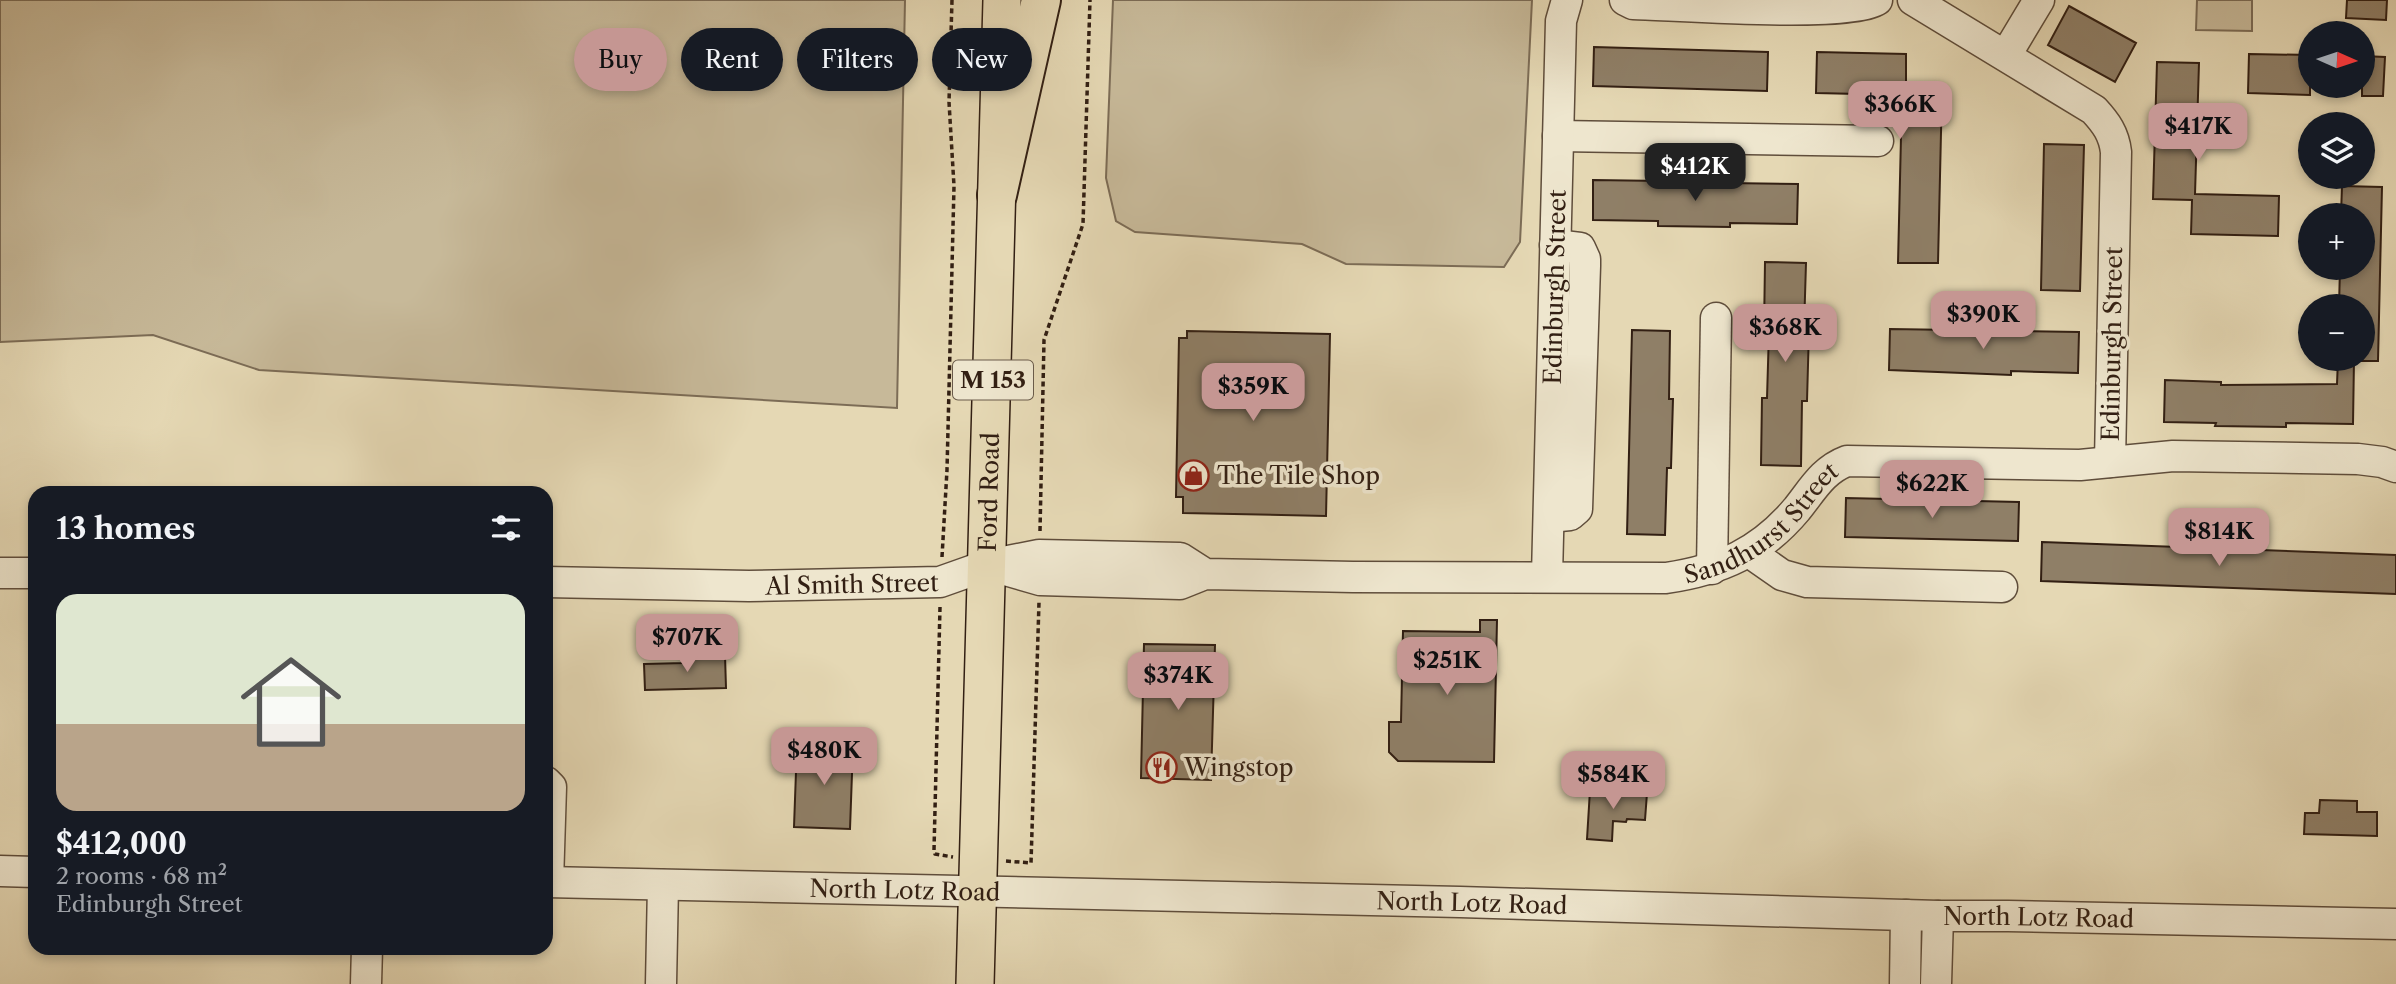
<!DOCTYPE html>
<meta charset="utf-8">
<style>
body{margin:0;font-family:"Libre Caslon Text",serif;background:#242831;color:#f1f3f6;height:100vh;display:flex;flex-direction:column;font-size:26px;white-space:nowrap}
*{box-sizing:border-box;margin:0}
p{font-size:23px;color:#9ea1a6}
.icon{flex:none;width:38px;height:38px;fill:none;stroke:currentColor;stroke-width:2;stroke-linecap:round;stroke-linejoin:round}
.map{position:relative;flex:1;overflow:hidden}
.sheet{position:absolute;left:28px;top:486px;width:525px;height:469px;display:flex;flex-direction:column;background:#171b24;border-radius:21px;box-shadow:0 4px 10px #0003}
.sheet>*{flex:none}
.hud{position:absolute;left:574px;top:28px;width:665px;height:63px;display:flex;gap:14px}
.needle{width:46px;rotate:93deg}
.controls{position:absolute;left:2298px;top:21px;display:grid;gap:14px}
.controls a{display:grid;place-items:center;width:77px;height:77px;border-radius:50%;background:#171b24;box-shadow:0 4px 10px #0003;font-size:35px}
.price{position:absolute;translate:-50% -60px;padding:0 16px;border-radius:14px;background:#c59692;color:#111;font-size:23px;line-height:46px;filter:drop-shadow(0 2px 4px #0008)}
.price::after{content:'';position:absolute;left:50%;top:42px;width:21px;height:16px;margin-left:-10px;background:inherit;clip-path:polygon(0 0,100% 0,50% 100%)}
.price.selected{background:#222;color:#fff}
ul{padding:0;list-style:none}
li{display:grid;align-content:center;gap:14px;height:371px;padding:0 28px}
li+li{border-top:2px solid #363941}
li span{display:grid;place-items:center;height:217px;border-radius:21px;color:#555}
li>.icon{margin-inline-start:auto}
span .icon{width:126px;height:126px;fill:#fffc;stroke-width:1}
li b{font-size:30px}
h2{display:flex;justify-content:space-between;align-items:center;height:84px;padding:0 28px;font-size:30px}
.chip{padding:0 24px;border-radius:32px;background:#171b24;box-shadow:0 4px 10px #0003;font-size:24px;line-height:63px}
.chip.selected{background:#c59692;color:#111}
.map>svg:first-child{display:block}
.green{fill:#c7b999;stroke:#7c6c56;stroke-width:2}
.building{fill:#8f7f67;stroke:#321f13;stroke-width:2}
.lines{fill:none;stroke-linecap:round;stroke-linejoin:round}
.minor-casing{stroke:#5f4d3b;stroke-width:33}
.major-casing{stroke:#321f13;stroke-width:40}
.highway-casing{stroke:#321f13;stroke-width:42}
.path{stroke:#321f13;stroke-width:3.5;stroke-dasharray:5 3.5;stroke-linecap:butt}
.minor{stroke:#eee6ce;stroke-width:30}
.major{stroke:#e5d8b4;stroke-width:37}
.highway{stroke:#e5d8b4;stroke-width:38}
.labels{text-anchor:middle;dominant-baseline:central;stroke-width:7;stroke-linejoin:round;paint-order:stroke}
.shield{fill:#eee6ce;stroke:#6a5b4b;stroke-width:2}
.shield-label{font-size:23px;font-weight:bold;fill:#321f13}
.street-label{font-size:24px;fill:#321f13;stroke:#eee6ce}
.poi-label{font-size:24px;fill:#321f13;stroke:#eee6ce;text-anchor:start}
</style>
<div class="map">
<svg width="2396" height="984" viewBox="0 0 2396 984">
<rect width="100%" height="100%" fill="#e5d8b4"/>
<filter id="stains"><feTurbulence type="fractalNoise" baseFrequency=".00286" numOctaves="4"/><feColorMatrix values="0 0 0 0 .2 0 0 0 0 .09 0 0 0 0 .02 0 0 0 .5 -.17"/></filter>
<radialGradient id="worn" r=".72"><stop offset=".6" stop-color="#630" stop-opacity="0"/><stop offset="1" stop-color="#630" stop-opacity=".3"/></radialGradient>
<path class="green" d="M0 0H905L897 408 259 370 153 335 0 342Z
M1113 0H1532L1520 242 1504 267 1346 264 1302 244 1135 232 1116 221 1106 178Z
M2197 0H2252V31L2196 30Z"/>
<path class="building" d="M2347 0H2387L2386 20 2346 18Z
M2069 6 2136 43 2115 82 2048 45Z
M1594 47 1768 52 1767 91 1593 86Z
M1817 52 1906 54V89H1942L1938 263H1898L1902 95 1816 93Z
M2249 54 2310 55V95L2248 93Z
M2362 56 2385 57 2383 96H2362Z
M2157 62 2199 63 2195 194 2279 196 2278 236 2191 234 2192 200 2153 199Z
M2044 144 2084 145 2080 291 2041 290Z
M1593 180 1662 181V186H1727V183L1798 184 1797 224 1730 223V227L1658 226V221L1593 220Z
M2342 186 2382 187 2378 361H2362V306H2339L2340 268H2362V215H2341Z
M1765 262 1806 263 1804 329H1809L1807 401H1802L1801 466 1761 465 1762 398H1767L1769 331H1764Z
M1890 329 2079 332 2078 373 2011 371V375L1889 370Z
M1632 330 1670 331 1669 399H1673L1671 468H1667L1665 535 1627 534Z
M1187 331 1330 334 1326 516 1183 513V497H1176L1179 338H1187Z
M2338 359H2354L2353 424 2286 423V427L2215 426 2216 423 2164 422 2165 380 2221 382V385L2337 384Z
M1846 498 2019 502 2018 541 1845 537Z
M2042 542 2396 555V594L2041 581Z
M1480 620H1497L1494 762 1398 761 1389 752V722H1401L1403 631 1480 632Z
M1144 644 1215 645 1211 780 1141 778Z
M725 655 726 688 645 690 644 664 684 663V656Z
M797 744 853 746 850 829 794 827Z
M1590 790 1647 793 1645 820 1627 819 1626 822 1613 821 1612 841 1587 839Z
M2320 800 2357 801V812H2377V836L2304 834 2305 813H2319Z"/>
<g class="lines">
<defs>
<g id="minor">
<path d="M1625 0 1633 4C1675 5 1851 18 1877 0"/>
<path d="M1913 0 2094 110C2106 123 2114 134 2116 152L2110 462"/>
<path d="M2006 55 2039 0"/>
<path d="M1558 136 1878 141"/>
<path d="M1549 517 1570 515 1577 509 1585 266V259L1580 248 1555 245"/>
<path d="M1749 552 1782 575 1807 582 2002 587"/>
<path d="M1712 569 1716 318"/>
<path d="M0 573H35"/>
<path id="s1" d="M1205 574 1180 558 1039 555 988 565 1040 580 1180 584 1205 574 1353 577 1666 578C1721 570 1761 552 1797 509 1813 489 1823 470 1847 461L2080 465 2173 456 2358 459 2382 462 2396 467"/>
<path id="s2" d="M1547 576 1561 21 1567 0"/>
<path id="s3" d="M546 582 749 586 940 582 988 565"/>
<path d="M546 782 551 787 548 882"/>
<path d="M0 871 35 872"/>
<path id="s4" d="M546 882 1460 902 1938 916H2008L2396 924"/>
<path d="M366 984 367 948"/>
<path d="M661 984 663 885"/>
<path d="M1905 984 1906 915"/>
<path d="M1936 984 1938 916"/>
</g>
<g id="major">
<path id="s5" d="M975 984 1002 0"/>
</g>
<path id="highway" d="M997 195 1041 0"/>
</defs>
<use href="#minor" class="minor-casing"/>
<use href="#major" class="major-casing"/>
<use href="#highway" class="highway-casing"/>
<path class="path" d="M1040 531 1044 340 1083 224 1090 0
M942 557 947 470 954 186 949 102 952 0
M940 607 934 850 935 854 953 857
M1006 861 1031 863 1039 602"/>
<use href="#minor" class="minor"/>
<use href="#major" class="major"/>
<use href="#highway" class="highway"/>
</g>
<defs>
<symbol id="shop-ring" viewBox="-11 -11 22 22"><circle r="9.5" fill="#eee6ce" stroke="#8f2418" stroke-width="1.5"/><path d="M-5-2.5h2.3a2.7 3.5 0 0 1 5.4 0H5L5.5 6h-11ZM-1.5-2.5h3a1.5 2.3 0 0 0-3 0Z" fill="#8f2418"/></symbol>
<symbol id="restaurant-ring" viewBox="-11 -11 22 22"><circle r="9.5" fill="#eee6ce" stroke="#8f2418" stroke-width="1.5"/><path d="M-5-6h1v4h1v-4h1v4h1v-4h1v5L-1.5 .5V6h-2V.5L-5-1ZM5-6V6H3V1.5H1.5Q1.5-4 5-6Z" fill="#8f2418"/></symbol>
</defs>
<g fill-rule="evenodd">
<use href="#shop-ring" x="1176" y="458" width="35" height="35"/>
<use href="#restaurant-ring" x="1144" y="750" width="35" height="35"/>
</g>
<g class="labels">
<rect class="shield" x="953" y="360.5" width="80" height="39" rx="5"/>
<g class="shield-label">
<text x="993" y="380">M 153</text>
</g>
<g class="street-label">
<text stroke="none"><textPath href="#s2" startOffset="289">Edinburgh Street</textPath></text>
<text transform="translate(2112 344) rotate(-89)">Edinburgh Street</text>
<text stroke="none"><textPath href="#s5" startOffset="492">Ford Road</textPath></text>
<text stroke="none"><textPath href="#s1" startOffset="1018">Sandhurst Street</textPath></text>
<text stroke="none"><textPath href="#s3" startOffset="306">Al Smith Street</textPath></text>
<text stroke="none"><textPath href="#s4" startOffset="359">North Lotz Road</textPath></text>
<text stroke="none"><textPath href="#s4" startOffset="926">North Lotz Road</textPath></text>
<text stroke="none"><textPath href="#s4" startOffset="1493">North Lotz Road</textPath></text>
</g>
<g class="poi-label">
<text x="1217" y="475">The Tile Shop</text>
<text x="1184" y="767">Wingstop</text>
</g>
</g>
<rect width="100%" height="100%" filter="url(#stains)"/>
<rect width="100%" height="100%" fill="url(#worn)"/>
</svg>
<div class="controls">
<a><svg class="needle" viewBox="-14 -14 28 28"><path d="M0-13l5 13h-10z" fill="#e53935"/><path d="M0 13l5-13h-10z" fill="#9ea1a6"/></svg></a>
<a><svg class="icon" aria-label="layers" viewBox="0 0 24 24"><path d="M12 4l9 5-9 5-9-5zM3 14l9 5 9-5"/></svg></a>
<a>+</a>
<a>−</a>
</div>
<b class="price" style="left:1900px;top:141px">$366K</b>
<b class="price" style="left:2198px;top:163px">$417K</b>
<b class="price selected" style="left:1695px;top:203px">$412K</b>
<b class="price" style="left:1983px;top:351px">$390K</b>
<b class="price" style="left:1785px;top:364px">$368K</b>
<b class="price" style="left:1253px;top:423px">$359K</b>
<b class="price" style="left:1932px;top:520px">$622K</b>
<b class="price" style="left:2219px;top:568px">$814K</b>
<b class="price" style="left:687px;top:674px">$707K</b>
<b class="price" style="left:1447px;top:697px">$251K</b>
<b class="price" style="left:1178px;top:712px">$374K</b>
<b class="price" style="left:824px;top:787px">$480K</b>
<b class="price" style="left:1613px;top:811px">$584K</b>
<div class="hud">
<a class="chip selected">Buy</a>
<a class="chip">Rent</a>
<a class="chip">Filters</a>
<a class="chip">New</a>
</div>
<section class="sheet">
<h2>13 homes<svg class="icon" aria-label="filters" viewBox="0 0 24 24"><path d="M4 7h16M4 17h16"/><circle cx="9" cy="7" r="2"/><circle cx="15" cy="17" r="2"/></svg></h2>
<ul>
<li><span style="background:linear-gradient(#dfe7d0 60%,#b9a48a 0)"><svg class="icon" aria-label="home" viewBox="0 0 24 24"><path d="M3 11l9-7 9 7M6 9v11h12V9"/></svg></span><div><b>$412,000</b><p>2 rooms · 68 m²</p><p>Edinburgh Street</p></div></li>
</ul>
</section>
</div>
